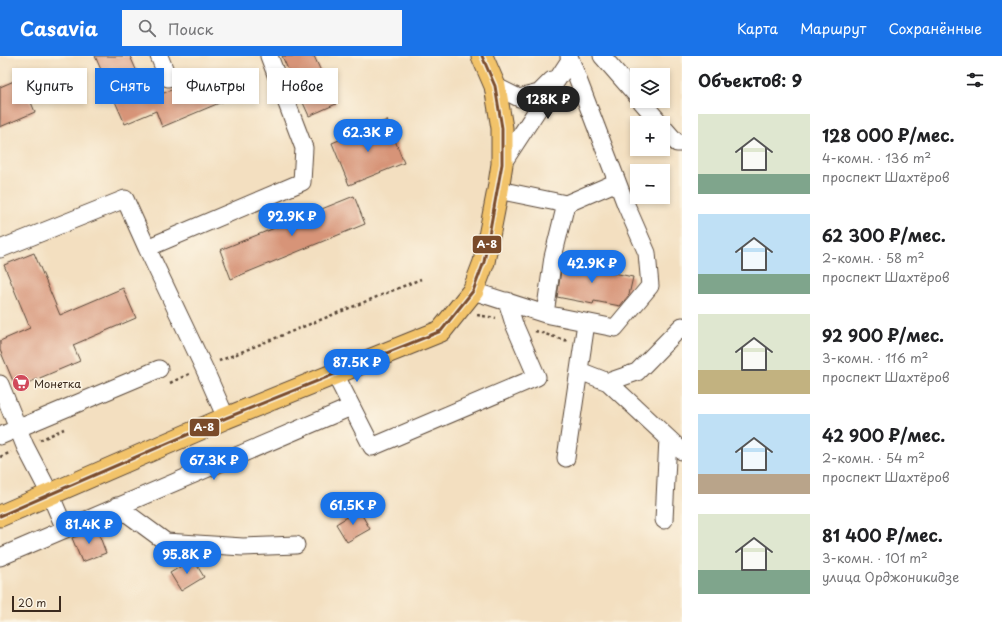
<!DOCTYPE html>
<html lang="ru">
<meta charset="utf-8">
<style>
body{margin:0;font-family:"Playpen Sans",sans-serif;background:#f6f6f6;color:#202124;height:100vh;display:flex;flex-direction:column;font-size:15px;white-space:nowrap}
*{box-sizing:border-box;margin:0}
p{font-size:13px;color:#757577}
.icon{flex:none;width:22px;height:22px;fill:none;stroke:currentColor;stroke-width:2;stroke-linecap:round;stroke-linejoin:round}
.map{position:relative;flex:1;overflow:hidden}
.panel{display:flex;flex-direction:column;background:#fff;width:320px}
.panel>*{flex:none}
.hud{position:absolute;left:12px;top:12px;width:380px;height:36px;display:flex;gap:8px}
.buttons{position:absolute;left:630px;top:12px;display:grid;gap:8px}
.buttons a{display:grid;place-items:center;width:40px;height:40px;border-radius:0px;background:#fff;box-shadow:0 2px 6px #0003;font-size:20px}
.scale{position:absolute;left:12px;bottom:10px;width:49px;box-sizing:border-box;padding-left:4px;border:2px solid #3b2a1e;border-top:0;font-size:11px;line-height:14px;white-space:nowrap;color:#3b2a1e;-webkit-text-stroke:3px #fcf5e5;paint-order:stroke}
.price{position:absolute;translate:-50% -34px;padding:0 9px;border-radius:14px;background:#1a73e8;color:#fff;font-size:13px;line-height:26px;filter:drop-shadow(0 1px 2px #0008)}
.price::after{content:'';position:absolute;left:50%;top:24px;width:12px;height:9px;margin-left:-6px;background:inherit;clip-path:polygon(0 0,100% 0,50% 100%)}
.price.current{background:#222;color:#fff}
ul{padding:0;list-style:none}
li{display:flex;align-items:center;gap:12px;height:100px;padding:0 16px}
li span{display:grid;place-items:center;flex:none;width:112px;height:80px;border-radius:0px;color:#555}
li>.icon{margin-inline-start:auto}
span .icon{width:48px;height:48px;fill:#fffc;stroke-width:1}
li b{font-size:17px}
h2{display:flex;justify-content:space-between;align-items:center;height:48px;padding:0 16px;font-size:17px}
.tag{padding:0 14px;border-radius:0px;background:#fff;box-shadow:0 2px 6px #0003;font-size:14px;line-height:36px}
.tag.current{background:#1a73e8;color:#fff}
header{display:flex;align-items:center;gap:24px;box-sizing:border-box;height:56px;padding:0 20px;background:#1a73e8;color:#fff}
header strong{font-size:19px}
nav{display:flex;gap:22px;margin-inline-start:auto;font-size:14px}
.search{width:280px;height:36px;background:#f6f6f6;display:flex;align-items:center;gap:10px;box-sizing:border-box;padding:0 14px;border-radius:0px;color:#757577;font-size:15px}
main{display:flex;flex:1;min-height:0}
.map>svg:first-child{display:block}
.building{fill:#d79478}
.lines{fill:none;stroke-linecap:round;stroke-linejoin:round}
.minor-casing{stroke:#574536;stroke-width:19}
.major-casing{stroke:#574536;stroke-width:23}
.path{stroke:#574536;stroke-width:2.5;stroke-dasharray:3 3;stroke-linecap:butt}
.minor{stroke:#fff;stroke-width:17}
.major{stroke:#f2c36a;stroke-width:21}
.bus-1-casing{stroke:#fcf5e5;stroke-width:6}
.bus-1{stroke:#7a4b2a;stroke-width:3}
.labels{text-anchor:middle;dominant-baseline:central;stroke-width:3;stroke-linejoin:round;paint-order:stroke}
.poi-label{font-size:11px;fill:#3b2a1e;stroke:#fcf5e5;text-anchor:start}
.line-badge{stroke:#fcf5e5;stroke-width:1.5}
.badge-label{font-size:11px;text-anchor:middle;font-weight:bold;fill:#fff}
</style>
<header>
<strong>Casavia</strong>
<div class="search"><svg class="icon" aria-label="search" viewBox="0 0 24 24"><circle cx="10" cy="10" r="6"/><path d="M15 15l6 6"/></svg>Поиск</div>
<nav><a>Карта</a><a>Маршрут</a><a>Сохранённые</a></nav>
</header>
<main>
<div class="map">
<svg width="682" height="566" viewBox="0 0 682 566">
<rect width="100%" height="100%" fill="#fcf5e5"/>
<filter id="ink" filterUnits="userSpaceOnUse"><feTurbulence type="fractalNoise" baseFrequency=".025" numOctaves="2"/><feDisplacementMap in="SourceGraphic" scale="8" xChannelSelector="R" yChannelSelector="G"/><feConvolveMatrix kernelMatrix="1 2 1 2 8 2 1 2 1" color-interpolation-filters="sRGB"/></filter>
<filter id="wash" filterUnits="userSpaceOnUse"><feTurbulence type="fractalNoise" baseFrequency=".012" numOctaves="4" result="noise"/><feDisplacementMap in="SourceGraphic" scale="16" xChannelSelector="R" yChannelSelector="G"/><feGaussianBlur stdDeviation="0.9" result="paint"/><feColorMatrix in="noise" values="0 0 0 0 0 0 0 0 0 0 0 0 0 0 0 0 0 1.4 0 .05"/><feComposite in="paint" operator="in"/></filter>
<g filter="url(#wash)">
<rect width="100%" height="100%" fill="#f3dfc0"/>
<g id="blocks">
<path class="building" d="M95 0H130L149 43 213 17 224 45 162 71 156 55 125 68Z
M282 0H314L336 48 309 60Z
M21 22 35 56 0 71V31Z
M387 64 404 107 349 129 332 87Z
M354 140 365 168 231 223 220 194Z
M34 197 60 259 123 232 136 262 73 289 80 305 16 332 0 294V285L30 272 4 209Z
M563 202 600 209 599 214 633 221 629 239 620 250 594 245 593 248 557 241Z
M359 454 370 473 347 486 336 468Z
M97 473 106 497 82 506 72 482Z
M193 503 204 521 181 535 170 517Z"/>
</g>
</g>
<g filter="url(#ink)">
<use href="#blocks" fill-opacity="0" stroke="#574536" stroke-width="1"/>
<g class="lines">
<defs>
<path id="minor" d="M159 0 168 22
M602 0 637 40
M495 30 519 42 539 37 552 24
M641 45 660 67
M663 71 677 87H682
M502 108 570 4
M498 134 566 148 617 126
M147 192 204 312 226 362
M0 193 125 143 147 192 302 126 304 92 269 0
M473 235 545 258 615 272 650 230 647 197 626 149 569 0
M545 258 553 201 566 148
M580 315 608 326 637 316 682 270
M335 318 372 391 537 321 514 268 507 245
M608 326 682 395
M0 328 25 390 50 438 65 473
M0 380 159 313
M566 402 586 267
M117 450 166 486 243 491 296 489
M664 464 668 382
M0 501 351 351"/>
<path id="major" d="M0 460 226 362 441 275 473 235 484 206 498 134 502 108V72L495 30 482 0"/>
</defs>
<use href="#minor" class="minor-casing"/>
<use href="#major" class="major-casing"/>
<path class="path" d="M477 259 496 262
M535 275 568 285
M219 305 421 223
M170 327 189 318
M40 384 64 373
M0 401 11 396"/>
<use href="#minor" class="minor"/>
<use href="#major" class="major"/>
<defs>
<path id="bus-1" d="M0 460 226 362 441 275 473 235 484 206 502 108V72L495 30 482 0"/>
</defs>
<use href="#bus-1" class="bus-1-casing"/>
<use href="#bus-1" class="bus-1"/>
</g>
</g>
<defs>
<symbol id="supermarket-disc" viewBox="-11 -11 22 22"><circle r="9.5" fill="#d1495b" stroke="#fcf5e5"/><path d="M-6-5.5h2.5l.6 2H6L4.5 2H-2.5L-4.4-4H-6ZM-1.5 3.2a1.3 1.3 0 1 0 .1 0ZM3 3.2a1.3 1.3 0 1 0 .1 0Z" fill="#fff"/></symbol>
</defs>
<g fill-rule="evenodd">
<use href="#supermarket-disc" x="11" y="317" width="20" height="20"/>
</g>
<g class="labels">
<g class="poi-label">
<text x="34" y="327">Монетка</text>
</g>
</g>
<g class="line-badge">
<rect x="472" y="179" width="30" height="19" rx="4" fill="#7a4b2a"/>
<rect x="189" y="362" width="31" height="19" rx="4" fill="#7a4b2a"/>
</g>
<g class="badge-label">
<text x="487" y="192">А-8</text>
<text x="204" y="375">А-8</text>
</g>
</svg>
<div class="buttons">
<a><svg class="icon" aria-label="layers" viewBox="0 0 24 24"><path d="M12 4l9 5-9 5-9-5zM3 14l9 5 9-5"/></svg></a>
<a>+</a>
<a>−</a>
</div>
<div class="scale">20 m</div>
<b class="price current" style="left:548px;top:64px">128K ₽</b>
<b class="price" style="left:368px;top:97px">62.3K ₽</b>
<b class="price" style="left:292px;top:181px">92.9K ₽</b>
<b class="price" style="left:592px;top:228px">42.9K ₽</b>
<b class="price" style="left:357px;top:327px">87.5K ₽</b>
<b class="price" style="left:214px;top:425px">67.3K ₽</b>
<b class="price" style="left:353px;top:470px">61.5K ₽</b>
<b class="price" style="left:89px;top:489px">81.4K ₽</b>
<b class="price" style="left:187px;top:519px">95.8K ₽</b>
<div class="hud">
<a class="tag">Купить</a>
<a class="tag current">Снять</a>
<a class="tag">Фильтры</a>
<a class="tag">Новое</a>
</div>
</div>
<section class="panel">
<h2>Объектов: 9<svg class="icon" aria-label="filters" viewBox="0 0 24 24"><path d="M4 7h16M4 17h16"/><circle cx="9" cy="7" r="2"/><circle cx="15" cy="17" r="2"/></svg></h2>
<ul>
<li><span style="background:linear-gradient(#dfe7d0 75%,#7fa58c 0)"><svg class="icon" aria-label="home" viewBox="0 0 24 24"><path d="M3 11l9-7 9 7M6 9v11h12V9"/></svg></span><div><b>128 000 ₽/мес.</b><p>4-комн. · 136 m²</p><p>проспект Шахтёров</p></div></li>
<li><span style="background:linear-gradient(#bfe0f5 75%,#7fa58c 0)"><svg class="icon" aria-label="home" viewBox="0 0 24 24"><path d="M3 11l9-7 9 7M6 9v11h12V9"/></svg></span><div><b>62 300 ₽/мес.</b><p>2-комн. · 58 m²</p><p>проспект Шахтёров</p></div></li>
<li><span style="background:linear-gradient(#dfe7d0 70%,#c2b280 0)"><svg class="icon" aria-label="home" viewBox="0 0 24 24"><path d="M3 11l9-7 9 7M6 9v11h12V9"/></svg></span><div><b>92 900 ₽/мес.</b><p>3-комн. · 116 m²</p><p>проспект Шахтёров</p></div></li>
<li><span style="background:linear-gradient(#bfe0f5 75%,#b9a48a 0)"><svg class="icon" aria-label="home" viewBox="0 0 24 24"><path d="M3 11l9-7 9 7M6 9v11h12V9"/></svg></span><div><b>42 900 ₽/мес.</b><p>2-комн. · 54 m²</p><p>проспект Шахтёров</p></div></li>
<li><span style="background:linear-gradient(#dfe7d0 70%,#7fa58c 0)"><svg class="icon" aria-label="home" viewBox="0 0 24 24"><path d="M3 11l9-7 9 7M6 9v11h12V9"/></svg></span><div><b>81 400 ₽/мес.</b><p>3-комн. · 101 m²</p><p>улица Орджоникидзе</p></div></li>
</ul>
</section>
</main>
